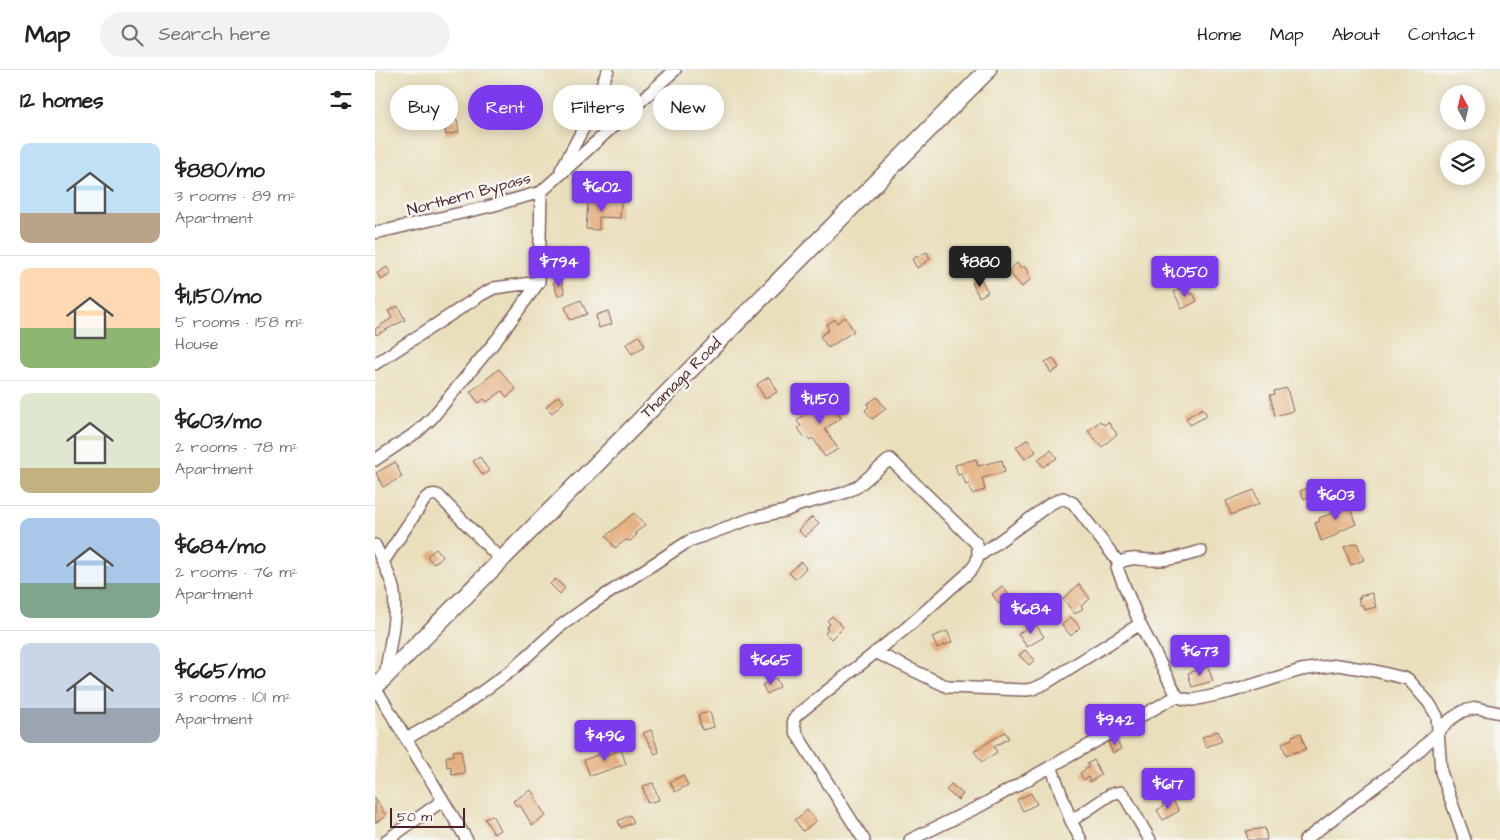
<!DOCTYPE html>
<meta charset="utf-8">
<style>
body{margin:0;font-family:"Architects Daughter",sans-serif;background:#f2f2f2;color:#202124;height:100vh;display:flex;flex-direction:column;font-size:19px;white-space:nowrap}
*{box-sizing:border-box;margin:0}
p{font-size:16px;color:#757577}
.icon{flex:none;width:28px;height:28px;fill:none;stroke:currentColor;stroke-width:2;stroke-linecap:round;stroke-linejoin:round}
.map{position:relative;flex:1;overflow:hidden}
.side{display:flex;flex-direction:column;background:#fff;width:375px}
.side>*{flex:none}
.top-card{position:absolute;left:15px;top:15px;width:475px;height:45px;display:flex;gap:10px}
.needle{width:32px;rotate:352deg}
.fabs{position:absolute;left:1065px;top:15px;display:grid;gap:10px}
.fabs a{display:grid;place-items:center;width:45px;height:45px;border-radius:50%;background:#fff;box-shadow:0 2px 12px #0003;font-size:25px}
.scale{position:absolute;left:15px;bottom:12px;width:75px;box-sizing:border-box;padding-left:5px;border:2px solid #4a1f2b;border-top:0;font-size:14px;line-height:18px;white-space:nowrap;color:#4a1f2b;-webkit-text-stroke:4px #f6f6f2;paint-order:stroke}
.price{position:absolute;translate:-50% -42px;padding:0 11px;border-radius:5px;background:#7c3aed;color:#fff;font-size:16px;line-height:32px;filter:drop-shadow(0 1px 2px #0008)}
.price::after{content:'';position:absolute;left:50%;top:30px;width:15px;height:11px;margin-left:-8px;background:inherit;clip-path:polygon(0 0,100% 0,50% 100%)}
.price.current{background:#222;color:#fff}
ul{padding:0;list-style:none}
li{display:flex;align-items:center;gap:15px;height:125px;padding:0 20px}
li+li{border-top:1px solid #e0e0e0}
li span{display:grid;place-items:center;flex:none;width:140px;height:100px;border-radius:10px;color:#555}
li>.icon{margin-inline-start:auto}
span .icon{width:60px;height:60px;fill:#fffc;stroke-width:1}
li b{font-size:21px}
h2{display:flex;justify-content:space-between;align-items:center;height:60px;padding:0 20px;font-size:21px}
.tag{padding:0 18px;border-radius:22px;background:#fff;box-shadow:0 2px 12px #0003;font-size:18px;line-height:45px}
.tag.current{background:#7c3aed;color:#fff}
header{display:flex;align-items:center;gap:30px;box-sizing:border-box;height:70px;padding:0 25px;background:#fff;border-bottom:1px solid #e0e0e0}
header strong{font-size:24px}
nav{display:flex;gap:28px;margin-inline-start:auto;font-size:18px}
.search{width:350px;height:45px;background:#f2f2f2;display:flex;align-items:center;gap:12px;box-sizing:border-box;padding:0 18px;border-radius:28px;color:#757577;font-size:19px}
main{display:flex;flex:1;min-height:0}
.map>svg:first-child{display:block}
.building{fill:#e5b081}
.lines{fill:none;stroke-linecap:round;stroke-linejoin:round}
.minor-casing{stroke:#82625e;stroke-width:14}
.secondary-casing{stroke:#82625e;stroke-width:19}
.minor{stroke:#fff;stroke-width:11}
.secondary{stroke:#fff;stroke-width:16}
.labels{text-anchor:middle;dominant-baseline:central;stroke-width:5;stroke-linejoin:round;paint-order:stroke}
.street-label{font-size:16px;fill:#4a1f2b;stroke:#f6f6f2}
</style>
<header>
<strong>Map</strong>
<div class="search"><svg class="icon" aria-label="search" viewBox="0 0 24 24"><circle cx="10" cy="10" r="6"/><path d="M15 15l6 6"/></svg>Search here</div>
<nav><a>Home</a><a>Map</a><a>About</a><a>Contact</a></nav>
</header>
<main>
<section class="side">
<h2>12 homes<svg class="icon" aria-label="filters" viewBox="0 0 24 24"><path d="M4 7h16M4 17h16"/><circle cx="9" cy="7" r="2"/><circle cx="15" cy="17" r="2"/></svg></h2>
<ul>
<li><span style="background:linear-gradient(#bfe0f5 70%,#b9a48a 0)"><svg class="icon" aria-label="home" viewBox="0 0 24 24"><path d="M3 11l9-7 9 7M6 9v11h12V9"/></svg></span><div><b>$880/mo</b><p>3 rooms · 89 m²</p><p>Apartment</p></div></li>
<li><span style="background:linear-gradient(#ffd9b3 60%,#8fb573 0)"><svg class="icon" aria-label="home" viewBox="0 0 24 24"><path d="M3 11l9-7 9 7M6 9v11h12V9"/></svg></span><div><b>$1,150/mo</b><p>5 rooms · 158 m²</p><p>House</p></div></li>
<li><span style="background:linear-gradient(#dfe7d0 75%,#c2b280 0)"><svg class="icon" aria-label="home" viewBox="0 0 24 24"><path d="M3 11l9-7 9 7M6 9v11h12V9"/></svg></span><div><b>$603/mo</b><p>2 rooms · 78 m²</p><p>Apartment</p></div></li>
<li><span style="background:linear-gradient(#a9c7e8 65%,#7fa58c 0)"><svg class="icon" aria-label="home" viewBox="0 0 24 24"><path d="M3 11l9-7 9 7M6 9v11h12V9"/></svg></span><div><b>$684/mo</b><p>2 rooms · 76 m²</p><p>Apartment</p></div></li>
<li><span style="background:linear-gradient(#c9d6e8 65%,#9aa5b1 0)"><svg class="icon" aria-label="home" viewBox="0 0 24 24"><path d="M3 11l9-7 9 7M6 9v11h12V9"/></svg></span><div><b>$665/mo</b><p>3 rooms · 101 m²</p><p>Apartment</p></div></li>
</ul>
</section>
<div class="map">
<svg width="1125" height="770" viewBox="0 0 1125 770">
<rect width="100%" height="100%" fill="#f6f6f2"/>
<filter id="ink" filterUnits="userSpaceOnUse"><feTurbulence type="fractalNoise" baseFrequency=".02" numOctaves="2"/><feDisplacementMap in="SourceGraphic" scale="10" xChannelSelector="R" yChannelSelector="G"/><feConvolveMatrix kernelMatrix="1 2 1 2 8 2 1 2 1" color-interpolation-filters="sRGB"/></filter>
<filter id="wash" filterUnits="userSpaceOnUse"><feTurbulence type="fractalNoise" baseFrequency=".0096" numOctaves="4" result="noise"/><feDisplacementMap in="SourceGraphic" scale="20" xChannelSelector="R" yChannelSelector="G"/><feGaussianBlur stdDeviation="1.12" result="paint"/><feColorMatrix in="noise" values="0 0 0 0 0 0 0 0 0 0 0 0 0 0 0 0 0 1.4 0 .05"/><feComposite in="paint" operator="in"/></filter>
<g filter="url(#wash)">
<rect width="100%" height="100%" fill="#eadfbc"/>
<g id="blocks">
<path class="building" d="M82 50 84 62 71 65 69 53Z
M229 130 246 131 245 148 224 147V160L211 159 213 132 229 133Z
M552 182 555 189 542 198 537 189Z
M642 193 646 198 649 196 654 203 652 204 656 209 647 217 633 201Z
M12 197 16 204 6 210 2 203Z
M606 209 613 222 604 227 597 213Z
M186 210 190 223 183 226 178 212Z
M810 216 815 225 818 223 822 231 807 239 799 222Z
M206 230 212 244 195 250 190 237Z
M23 236 30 250 1 265 0 259 17 248 13 241Z
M233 241 237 254 224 258 221 245Z
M470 247 479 261 453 278 445 266 454 260 451 255 460 249 462 253Z
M264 266 270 276 257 284 251 274Z
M678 288 684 298 676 303 670 292Z
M124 299 141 319 132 327 127 321 112 332 109 329 104 333 95 322Z
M394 307 402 322 390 329 382 314Z
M912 318 918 341 900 346 895 325 900 324 899 321Z
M183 326 189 332 177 343 171 337Z
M451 326 466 348 450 359 463 379 450 387 438 368 435 370 432 366 430 368 423 358 426 356 422 351 428 346 427 344 439 336 438 335Z
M502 327 511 339 497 349 490 340 494 337 492 334Z
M828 338 832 346 815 355 811 348Z
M725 351 729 355 733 352 742 364 727 377 713 361Z
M653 369 661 382 650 389 641 377Z
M676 380 682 388 668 397 663 389Z
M105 387 114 401 108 405 98 391Z
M601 389 603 396 627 390 630 402 607 408 610 420 597 424 594 414 591 415 587 404 583 405 580 395Z
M20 392 27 407 8 417 1 403Z
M934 417 937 425 929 429 925 421Z
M879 420 884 434 856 445 851 431Z
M970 426 981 454 964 462V464L946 471 940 453 945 451 944 448 966 440 962 430Z
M259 443 270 455 260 463 262 465 255 471 251 470 240 478 231 466Z
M437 447 444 454 430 467 423 460Z
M982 473 989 490 976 495 969 477Z
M61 479 68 487 58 494 52 486Z
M426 492 431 498 420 509 414 503Z
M180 509 190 518 185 524 175 514Z
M704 514 715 529 706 536 708 538 700 544 688 529Z
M627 516 635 526 624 534 617 524Z
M997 523 1001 537 989 540 988 535H985L983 528H986L985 526Z
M457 546 468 557 456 569 450 563 453 560 451 558 455 554 452 551Z
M696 547 705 557 696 566 687 555Z
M660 553 669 567 652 577 643 564Z
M572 561 577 572 562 578 557 567Z
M650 580 660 590 654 595 644 585Z
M833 597 838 611 817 617 813 603Z
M401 608 405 617 392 624 387 615Z
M335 642 339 657 327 660 323 645Z
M276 660 284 682 280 684 268 663Z
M843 661 847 671 831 677 827 667Z
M630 662 634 668 619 677 622 682 607 692 599 681Z
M926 663 931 679 911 685 907 673 917 669V666Z
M741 669 746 679 738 683 733 673Z
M86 680 90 703 77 705 76 696 72 697 71 687 79 685 78 681Z
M246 680 251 694 215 706 209 690 231 682 232 685Z
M719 690 726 705 715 712 713 707 709 710 705 703 714 697 712 694Z
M308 705 313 715 300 722 295 712Z
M278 713 284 730 272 733 268 716Z
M576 714 588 724 583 730 571 720Z
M156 720 160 726 159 727 171 746 157 755 145 735 142 737 138 731Z
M656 723 662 734 648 741 642 730Z
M0 727 11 746 0 753Z
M797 729 804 741 788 750 782 740 788 737 787 734Z
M432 740 441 751 428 761 420 750Z
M117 745 125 760 119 764 110 749Z
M255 745 259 752 246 758 243 751Z
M890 758 892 770H873L871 761Z"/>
</g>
</g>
<g filter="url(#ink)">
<use href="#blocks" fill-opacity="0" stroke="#82625e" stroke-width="1"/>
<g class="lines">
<defs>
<path id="minor" d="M186 100 209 57 233 0
M0 163 112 137 166 122 300 0
M0 294 106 225 119 218 164 212
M0 390 42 362 56 349 123 268 164 212 166 122
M0 475C6 488 13 501 17 514 25 537 13 582 10 607
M604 486 675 434 688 428 698 433 744 493 742 498 765 554 802 626 809 629 818 630 855 622 926 600 963 595 1000 601 1033 609 1054 633 1062 646 1066 702 1090 770
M8 492 50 429C54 425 58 423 64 426L126 490
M744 493C757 485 768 491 783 490 798 490 812 485 826 481
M500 582 573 617 651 620 658 619 671 613 765 554
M0 617 92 770
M31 669 86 637 137 600 184 557 212 537 314 471 378 448 410 441 424 435 469 423 482 417 515 389 602 474C605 489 602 494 591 505L530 559 423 644 418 650 421 663 489 770
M676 696 696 751 706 770
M696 751 736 724 745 722 749 725 775 770
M12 770 67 731
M535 770 607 735 802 626
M930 770 1036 689 1076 649 1088 641 1102 638 1125 643"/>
<path id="secondary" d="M0 617 613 0"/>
</defs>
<use href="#minor" class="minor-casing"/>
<use href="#secondary" class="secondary-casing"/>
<use href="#minor" class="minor"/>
<use href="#secondary" class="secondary"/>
</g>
</g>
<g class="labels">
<g class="street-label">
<text transform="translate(94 124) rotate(-15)">Northern Bypass</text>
<text transform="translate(306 308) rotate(-45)">Thamaga Road</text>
</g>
</g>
</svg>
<div class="fabs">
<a><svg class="needle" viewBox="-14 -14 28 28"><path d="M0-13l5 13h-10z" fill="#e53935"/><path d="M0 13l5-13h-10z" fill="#757577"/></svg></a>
<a><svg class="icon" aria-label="layers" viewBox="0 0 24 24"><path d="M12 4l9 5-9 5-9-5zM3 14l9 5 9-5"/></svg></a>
</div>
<div class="scale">50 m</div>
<b class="price" style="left:227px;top:143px">$602</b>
<b class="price" style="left:184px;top:218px">$794</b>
<b class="price current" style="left:605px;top:218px">$880</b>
<b class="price" style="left:810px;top:228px">$1,050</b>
<b class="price" style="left:445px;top:355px">$1,150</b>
<b class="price" style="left:961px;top:451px">$603</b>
<b class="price" style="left:656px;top:565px">$684</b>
<b class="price" style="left:825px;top:607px">$673</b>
<b class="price" style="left:396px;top:616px">$665</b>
<b class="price" style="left:740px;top:676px">$942</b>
<b class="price" style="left:230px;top:692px">$496</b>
<b class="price" style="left:793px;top:740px">$617</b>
<div class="top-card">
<a class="tag">Buy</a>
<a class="tag current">Rent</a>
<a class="tag">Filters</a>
<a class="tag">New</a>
</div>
</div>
</main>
